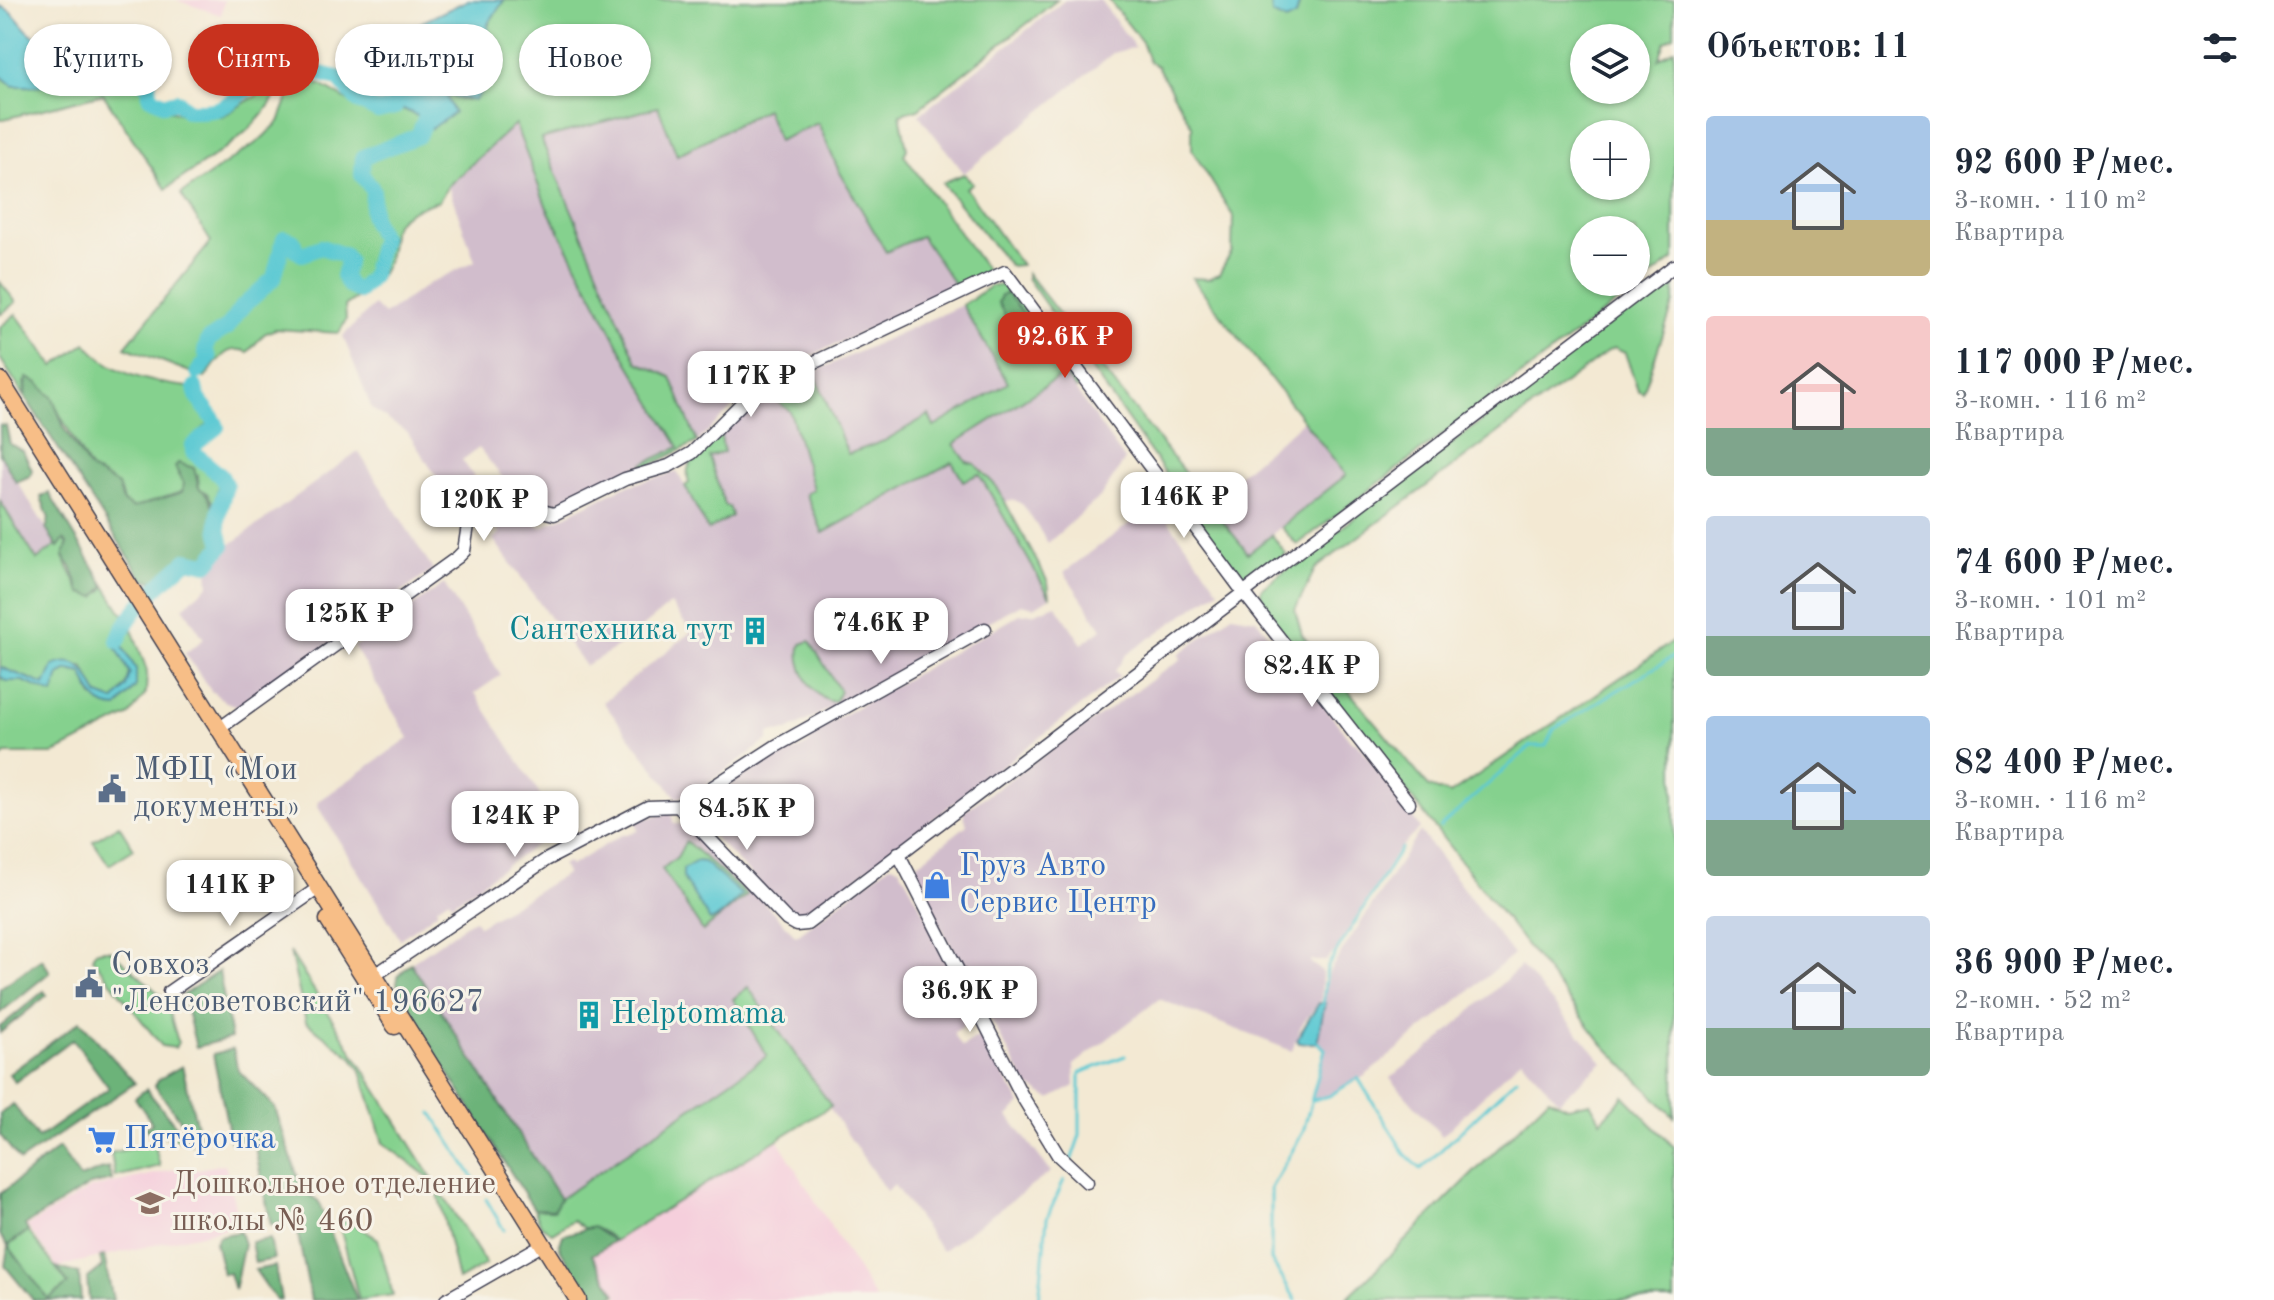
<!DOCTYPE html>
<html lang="ru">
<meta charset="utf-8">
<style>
body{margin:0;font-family:"Old Standard TT",serif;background:#f2f2f3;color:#1f2937;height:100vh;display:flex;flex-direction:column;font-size:30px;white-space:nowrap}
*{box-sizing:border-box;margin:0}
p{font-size:26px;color:#747a83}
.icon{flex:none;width:44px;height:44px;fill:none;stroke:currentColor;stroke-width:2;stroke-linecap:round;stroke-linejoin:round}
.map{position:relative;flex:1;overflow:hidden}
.side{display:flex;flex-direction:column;background:#fff;width:600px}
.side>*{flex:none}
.guide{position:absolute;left:24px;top:24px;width:760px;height:72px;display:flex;gap:16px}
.fabs{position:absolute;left:1570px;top:24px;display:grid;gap:16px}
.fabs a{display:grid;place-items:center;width:80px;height:80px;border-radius:50%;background:#fff;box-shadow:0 2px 6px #0004;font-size:40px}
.price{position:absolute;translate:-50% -68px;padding:0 18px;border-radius:16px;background:#fff;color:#222;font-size:26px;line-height:52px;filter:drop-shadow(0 2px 4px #0008)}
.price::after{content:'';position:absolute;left:50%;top:48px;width:24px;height:18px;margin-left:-12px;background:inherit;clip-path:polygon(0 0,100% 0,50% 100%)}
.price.on{background:#c8321e;color:#fff}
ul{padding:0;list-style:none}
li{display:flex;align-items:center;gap:24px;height:200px;padding:0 32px}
li span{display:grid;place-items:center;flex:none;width:224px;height:160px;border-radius:8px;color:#555}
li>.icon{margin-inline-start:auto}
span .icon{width:96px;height:96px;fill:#fffc;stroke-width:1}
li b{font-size:34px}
h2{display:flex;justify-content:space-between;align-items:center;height:96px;padding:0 32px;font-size:34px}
.pill{padding:0 28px;border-radius:36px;background:#fff;box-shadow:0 2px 6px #0004;font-size:28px;line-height:72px}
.pill.on{background:#c8321e;color:#fff}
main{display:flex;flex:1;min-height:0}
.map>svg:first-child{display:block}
.built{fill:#f5cfdc}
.industrial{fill:#d1bdcc}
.green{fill:#85d18e;stroke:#547a64;stroke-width:2;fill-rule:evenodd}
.forest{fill:#6cb379;stroke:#476a5a;stroke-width:2}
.water{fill:#5cc9d3;stroke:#3f7687;stroke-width:2}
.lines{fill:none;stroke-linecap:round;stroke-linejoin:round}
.stream{stroke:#5cc9d3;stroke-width:3}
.river{stroke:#5cc9d3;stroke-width:16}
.minor-casing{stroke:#414052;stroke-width:15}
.highway-casing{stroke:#414052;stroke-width:19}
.minor{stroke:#fff;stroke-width:12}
.highway{stroke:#f7be87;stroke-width:16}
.labels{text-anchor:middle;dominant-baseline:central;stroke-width:6;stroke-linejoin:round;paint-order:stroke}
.culture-label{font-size:32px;fill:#0d838f;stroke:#f7f3e8;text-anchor:end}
.service-label{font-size:32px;fill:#4e5e75;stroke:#f7f3e8;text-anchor:start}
.shop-label{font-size:32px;fill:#366cbe;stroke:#f7f3e8;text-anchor:start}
.education-label{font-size:32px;fill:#785e54;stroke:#f7f3e8;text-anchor:start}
</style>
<main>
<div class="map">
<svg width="1674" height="1300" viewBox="0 0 1674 1300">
<rect width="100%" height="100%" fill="#f7f3e8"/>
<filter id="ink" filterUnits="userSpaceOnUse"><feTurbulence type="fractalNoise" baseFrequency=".0125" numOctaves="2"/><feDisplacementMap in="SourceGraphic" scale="16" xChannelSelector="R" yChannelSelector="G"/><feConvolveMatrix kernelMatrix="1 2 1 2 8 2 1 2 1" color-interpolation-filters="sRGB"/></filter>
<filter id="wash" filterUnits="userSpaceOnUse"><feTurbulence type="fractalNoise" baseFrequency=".006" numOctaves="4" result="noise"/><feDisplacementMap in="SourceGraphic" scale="32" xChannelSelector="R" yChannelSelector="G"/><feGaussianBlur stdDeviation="1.8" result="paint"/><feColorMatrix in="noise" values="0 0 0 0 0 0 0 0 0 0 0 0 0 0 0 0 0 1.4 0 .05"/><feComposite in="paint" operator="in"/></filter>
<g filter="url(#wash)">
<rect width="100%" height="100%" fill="#f3e9d3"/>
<path class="built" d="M176 0H224L221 15Z
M778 1140 876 1300H620L592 1255Z
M225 1164 238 1219 236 1226 57 1267 27 1226 91 1188 189 1166 192 1170Z"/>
<path class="industrial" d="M1065 0H1100L1135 47 1113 53 964 173 919 115Z
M658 107 677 155 766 109 818 123 838 169 886 251 921 236 957 288 791 365 755 385 697 442 662 372 647 369 637 362 541 139Z
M515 124 547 208 627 361 680 447 548 507 514 492 479 448 462 460 474 477 447 493 408 433 372 409 343 336 374 305 384 315 430 283 475 261 448 186Z
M962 305 1008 383 933 427 928 416 884 441 847 454 814 372Z
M1064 374 1125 460 1101 496 1048 543 1023 505 1015 500 1004 502 986 473 975 464 967 463 954 443Z
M768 395 790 411 813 490 806 494 952 462 979 474 1050 597 1034 607 1021 604 788 731 770 732 768 740 697 791 677 798 603 702 691 632 671 604 616 648 585 666 493 539 500 533 486 517 500 507 542 527 623 487 677 472 709 530 725 507 709 457 724 452 720 433Z
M1303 421 1346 476 1248 553 1208 501Z
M358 451 433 570 240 707 226 702 211 691 185 653 204 639 183 607 209 585 208 568 222 551Z
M0 454 58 547 37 561 0 501Z
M1156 504 1219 590 1126 655 1115 671 1120 676 814 910 800 918 792 916 692 815 694 806 788 747 793 752 809 744 812 733 1020 614 1035 613 1056 605 1082 644 1102 629 1064 572Z
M444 584 501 675 475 693 561 827 452 904 449 899 437 907V912L400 939 318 807 319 801 409 738 354 647Z
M1232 615 1256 619 1351 741 1357 743 1420 828 1397 851 1336 950 1325 961H1308L1322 971 1321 999 1301 1026 1292 1051 1159 999 1074 1065 1075 1086 1050 1099 1026 1084 910 870 967 825 963 812 1181 659 1179 654Z
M671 813 674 824H689L796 936 890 865 899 867 941 942 970 1009 962 1028 953 1033 962 1047 980 1036 1021 1104 1008 1116 1051 1172 942 1251 894 1185 886 1191 748 988 733 1000 767 1056 560 1199 411 963 474 919 479 926 566 874 562 865 567 862 570 866 620 836 638 831 636 820Z
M1420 831 1513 955 1365 1076 1329 1096 1313 1100 1325 1050 1317 1043 1329 972Z
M1521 966 1603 1062 1559 1101 1521 1059 1442 1136 1390 1078 1436 1043Z"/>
<path class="green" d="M504 0H1057L918 109 900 114 907 149 904 155 987 271 957 288 921 236 886 252 838 169 818 123 778 141 766 109 677 155 658 107 541 139 637 362 671 377 697 442 643 469V464L679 447 627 361 547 208 515 124 448 186 439 201C368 221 405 240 379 278 370 291 356 297 345 306L346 320 339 333 275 329 264 334 248 352C225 343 217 363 205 378L125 347 211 242 181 194 259 141 279 122 295 79 321 85 350 102 354 92 366 107 401 110 397 106 420 117 445 95 467 101C503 79 485 61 488 27 489 19 500 8 504 0Z
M1109 0H1271V6L1296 16 1300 0H1674V36L1665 42 1659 59 1674 49V259L1297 545 1281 527 1346 475 1192 278 1208 279 1219 274 1232 251 1233 216 1192 150V126L1157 66 1149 61 1142 42ZM1584 38H1636V90H1584ZM1584 134H1636V186H1584ZM1584 230H1636V282H1584Z
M0 75 13 86C26 86 40 87 52 85 85 82 116 66 147 87L145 100 151 105 189 116H223L267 89 271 82 285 77C262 133 213 155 166 189L103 94 0 120Z
M964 174 973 183 966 188 1021 265 1010 266 942 183Z
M1027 273 1248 553 1272 535 1286 554 1249 582 1242 581 1027 278Z
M1674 274V302L1643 393 1638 390 1625 353 1614 348 1608 351 1315 569 1295 610 1302 635 1429 787 1450 794 1674 641V1117L1603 1044 1261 604V589Z
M0 282 16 302 0 315Z
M1006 285 1020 299 1082 385 1076 389 1064 374 954 444 967 462 975 464 997 487 1048 582 1050 597 979 474 963 481 952 462 823 533 806 494 813 489 790 411 768 395 814 372 848 454 884 441 929 415 934 427 1008 383 962 305 991 286Z
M16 314 54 366 86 343C110 374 151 383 188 387L193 400 211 421 188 443 186 451 219 482 214 505 207 493 199 488 198 475H178L184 484 182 492 134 508 123 502 118 485 90 469 48 393 41 386 24 382 25 397 0 358V327Z
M720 433 724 452 709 457 725 506H729L732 516 708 530 685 486 689 483C681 460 706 448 720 433Z
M0 501 37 560 64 539 68 544 63 557 81 593 102 591 105 586 126 619C109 638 123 654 130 673L126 686 114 701 98 695 83 666 52 674 45 685 0 667Z
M131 626 147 671 146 693 130 715 53 754H6L0 759V676L6 681H23L52 693 59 675 68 670 83 673 93 697 117 708 136 686V669L121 644 124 631Z
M810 641 840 691 835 702C812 700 794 664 801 644Z
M119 825 134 849 109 865 93 841Z
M686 841 747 895 703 931 662 869 677 857Z
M102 950H110L166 1000 178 1042 175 1048 162 1046 92 958 95 952Z
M290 952 486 1264 458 1280 438 1193 428 1177 383 1143 361 1071 353 1058 306 1022Z
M748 987 831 1106 614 1241C605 1232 598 1227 584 1228L573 1220 552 1233 541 1225 534 1209 553 1210 560 1199 767 1056 733 999Z
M1624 1096 1674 1147V1300H1345L1549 1098 1568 1107 1590 1102 1601 1121Z
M154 1143 160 1166 115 1177 111 1153Z
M349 1221 378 1239 393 1295 359 1300 339 1223Z
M28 1231 68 1284 48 1299 8 1246Z"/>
<path class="forest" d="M1006 293C1015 301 1060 360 1061 367 1036 362 1009 324 998 303L1001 295Z
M27 378 37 382 53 398 65 430 90 469 118 485 123 502 133 508 182 492 184 484 175 467 178 463 194 468 199 488C216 498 219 532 215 550L206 557 186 554 157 582 143 579 25 397Z
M0 425 6 426 10 444 23 451 32 470 30 476 16 482 0 454Z
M49 493 105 586 96 597 81 593 71 567 63 556 68 544 64 540 58 547 46 529 49 519 41 497Z
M42 959 50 972 0 1013V988Z
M411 963 560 1199 553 1210 534 1209 397 992V977Z
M219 971 231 1038 196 1047 183 995Z
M44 991 47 995 0 1033V1027Z
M80 1021 135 1083 20 1161 0 1135V1114L13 1104 38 1138 109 1088 73 1039 15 1082 9 1074Z
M233 1049 238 1070 275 1108 302 1190 318 1201 357 1300H311L295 1220 271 1225 253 1138 231 1142 213 1054Z
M182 1066 201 1142 198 1144 155 1086 158 1080Z
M146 1089 191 1144 144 1129 152 1123 135 1098Z
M59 1148 80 1178 108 1167 112 1180 90 1185 25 1225 28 1231 8 1245 48 1299 68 1284 57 1267 79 1274 81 1300H33L5 1266 8 1246 0 1235V1194Z
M593 1227 614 1241 592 1255 616 1294 607 1300H591L559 1247 563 1235Z
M240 1232 244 1244 234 1290 229 1273 223 1274 215 1242 219 1236Z
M270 1239 274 1259 255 1263 251 1242Z
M104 1256 113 1300H89L87 1279 102 1267 100 1257Z
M275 1266 281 1300H276L255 1270Z"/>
<path class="water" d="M468 0H504L488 24 490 81 474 101 446 95 454 113 431 129 420 117 397 106 391 43 422 22Z
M1271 0H1300L1296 16 1286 21 1272 14Z
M0 6C18 12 19 26 33 35 51 47 80 32 101 30L111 41 112 63 144 79 142 84C106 69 88 81 53 85 40 87 26 86 13 86L0 75Z
M126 619 131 626 124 631 121 644 136 669V686L117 708C94 707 91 691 82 673L68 670 59 675 53 694 23 681H6L0 676V667L45 685 53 666C79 654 89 675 98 695L114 701 126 687 130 673 113 642Z
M697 861 704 862 742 895 719 917 710 921 683 878V869Z
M1319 1003H1325L1317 1043H1299L1297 1039Z"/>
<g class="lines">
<path class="stream" d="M1440 827 1531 746H1546L1554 729 1674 656
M1323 1006 1327 967 1401 848
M1313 1100 1329 1096 1358 1078 1405 1154 1421 1169 1517 1078
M432 1113 476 1182
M1071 1161 1080 1135V1073L1125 1056
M486 1199 504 1230
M1039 1300 1047 1218 1064 1180
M1296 1300 1271 1260V1188L1303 1132 1325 1049 1317 1042"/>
<path class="river" d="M300 69 338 78 358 101 378 111 395 107 390 44 410 38
M126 74 149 84 150 97 165 104 177 101 188 111C199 111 211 112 220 108 243 98 259 71 285 69
M198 372 209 358 205 351 208 340 228 327 240 309 274 278 284 238 293 241 296 250 302 254 321 247 344 255 348 261 343 276 350 287 359 291 372 277 382 238 372 217 373 190 362 175 363 157 418 136 432 102
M118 641C128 610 164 581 187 560L207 564 223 545C213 525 220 507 226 486L221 476 193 452V446L217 427C212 411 196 403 195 387"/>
</g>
</g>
<g filter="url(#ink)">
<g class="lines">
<defs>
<path id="minor" d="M220 728 458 557 464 551 468 525 489 504 506 502 554 514 625 479 669 466 692 453 746 399 777 380 1005 272 1244 593 1409 803
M678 806 787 920 796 925 807 924 1674 266
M898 853 1022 1096 1058 1155 1087 1182
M369 979 546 860 648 807 678 806 705 792 776 746 985 629
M169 992 320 887
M446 1300 535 1249"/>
<path id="highway" d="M0 380 578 1300
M328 920 395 1026"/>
</defs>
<use href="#minor" class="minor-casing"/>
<use href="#highway" class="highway-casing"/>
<use href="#minor" class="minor"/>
<use href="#highway" class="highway"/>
</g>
</g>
<defs>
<symbol id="building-bare" viewBox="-9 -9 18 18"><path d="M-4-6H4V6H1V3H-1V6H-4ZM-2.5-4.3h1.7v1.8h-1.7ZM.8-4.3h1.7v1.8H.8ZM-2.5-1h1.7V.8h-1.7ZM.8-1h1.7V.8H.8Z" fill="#0f9aa8" stroke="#f7f3e8" stroke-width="2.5" paint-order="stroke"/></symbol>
<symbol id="civic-bare" viewBox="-9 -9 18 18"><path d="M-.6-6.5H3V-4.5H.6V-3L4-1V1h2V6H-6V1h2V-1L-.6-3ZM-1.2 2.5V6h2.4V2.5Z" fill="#5c6f8a" stroke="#f7f3e8" stroke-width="2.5" paint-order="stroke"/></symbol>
<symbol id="shop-bare" viewBox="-9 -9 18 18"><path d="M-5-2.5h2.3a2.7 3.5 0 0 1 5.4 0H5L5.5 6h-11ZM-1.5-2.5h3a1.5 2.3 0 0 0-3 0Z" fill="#3f7fe0" stroke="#f7f3e8" stroke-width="2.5" paint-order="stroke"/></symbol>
<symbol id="supermarket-bare" viewBox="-9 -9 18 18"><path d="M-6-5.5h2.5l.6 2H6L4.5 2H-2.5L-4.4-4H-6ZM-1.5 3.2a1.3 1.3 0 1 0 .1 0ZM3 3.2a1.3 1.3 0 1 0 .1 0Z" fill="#3f7fe0" stroke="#f7f3e8" stroke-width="2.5" paint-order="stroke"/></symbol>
<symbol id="school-bare" viewBox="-9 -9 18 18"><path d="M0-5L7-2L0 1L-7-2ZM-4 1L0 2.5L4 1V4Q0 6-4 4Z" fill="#8d6e63" stroke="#f7f3e8" stroke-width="2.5" paint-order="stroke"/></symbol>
</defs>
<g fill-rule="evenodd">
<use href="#building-bare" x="735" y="611" width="40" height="40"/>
<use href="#civic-bare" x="92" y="769" width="40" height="40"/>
<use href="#shop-bare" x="917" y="865" width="40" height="40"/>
<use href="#civic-bare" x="69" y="964" width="40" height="40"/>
<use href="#building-bare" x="569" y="995" width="40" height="40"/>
<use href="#supermarket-bare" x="82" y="1120" width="40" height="40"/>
<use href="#school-bare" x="130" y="1183" width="40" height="40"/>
</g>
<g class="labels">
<g class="culture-label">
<text x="733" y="631">Сантехника тут</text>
<text x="611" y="1015" text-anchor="start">Helptomama</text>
</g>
<g class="service-label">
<text x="134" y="771">МФЦ «Мои<tspan x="134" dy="37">документы»</tspan></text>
<text x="111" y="966">Совхоз<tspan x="111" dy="37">"Ленсоветовский" 196627</tspan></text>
</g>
<g class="shop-label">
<text x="959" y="867">Груз Авто<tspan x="959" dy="37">Сервис Центр</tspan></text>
<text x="124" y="1140">Пятёрочка</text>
</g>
<g class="education-label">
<text x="172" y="1185">Дошкольное отделение<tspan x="172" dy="37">школы № 460</tspan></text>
</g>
</g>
</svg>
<div class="fabs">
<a><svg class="icon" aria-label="layers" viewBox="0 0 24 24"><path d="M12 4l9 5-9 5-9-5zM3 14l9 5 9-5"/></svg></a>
<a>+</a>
<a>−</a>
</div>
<b class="price on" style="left:1065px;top:380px">92.6K ₽</b>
<b class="price" style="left:751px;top:419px">117K ₽</b>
<b class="price" style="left:1184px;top:540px">146K ₽</b>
<b class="price" style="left:484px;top:543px">120K ₽</b>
<b class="price" style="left:349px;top:657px">125K ₽</b>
<b class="price" style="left:881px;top:666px">74.6K ₽</b>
<b class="price" style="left:1312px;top:709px">82.4K ₽</b>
<b class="price" style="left:747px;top:852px">84.5K ₽</b>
<b class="price" style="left:515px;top:859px">124K ₽</b>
<b class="price" style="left:230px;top:928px">141K ₽</b>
<b class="price" style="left:970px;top:1034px">36.9K ₽</b>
<div class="guide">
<a class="pill">Купить</a>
<a class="pill on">Снять</a>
<a class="pill">Фильтры</a>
<a class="pill">Новое</a>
</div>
</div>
<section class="side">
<h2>Объектов: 11<svg class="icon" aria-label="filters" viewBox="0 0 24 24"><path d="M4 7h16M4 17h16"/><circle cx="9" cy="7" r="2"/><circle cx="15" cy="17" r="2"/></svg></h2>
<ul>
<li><span style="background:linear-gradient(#a9c7e8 65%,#c2b280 0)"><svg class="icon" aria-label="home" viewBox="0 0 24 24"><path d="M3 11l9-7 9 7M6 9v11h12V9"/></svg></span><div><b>92 600 ₽/мес.</b><p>3-комн. · 110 m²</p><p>Квартира</p></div></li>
<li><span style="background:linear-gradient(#f6c9c9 70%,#7fa58c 0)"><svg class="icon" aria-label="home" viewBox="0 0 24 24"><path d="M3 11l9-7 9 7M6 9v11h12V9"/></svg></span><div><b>117 000 ₽/мес.</b><p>3-комн. · 116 m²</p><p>Квартира</p></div></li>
<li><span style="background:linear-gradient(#c9d6e8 75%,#7fa58c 0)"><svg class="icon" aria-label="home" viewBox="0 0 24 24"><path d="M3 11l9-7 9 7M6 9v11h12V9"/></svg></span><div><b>74 600 ₽/мес.</b><p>3-комн. · 101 m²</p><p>Квартира</p></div></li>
<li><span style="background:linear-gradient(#a9c7e8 65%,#7fa58c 0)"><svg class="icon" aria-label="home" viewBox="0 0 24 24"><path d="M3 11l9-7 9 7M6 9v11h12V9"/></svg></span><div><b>82 400 ₽/мес.</b><p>3-комн. · 116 m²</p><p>Квартира</p></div></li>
<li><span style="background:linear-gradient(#c9d6e8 70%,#7fa58c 0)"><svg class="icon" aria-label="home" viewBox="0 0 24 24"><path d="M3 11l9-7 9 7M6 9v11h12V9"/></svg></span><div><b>36 900 ₽/мес.</b><p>2-комн. · 52 m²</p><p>Квартира</p></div></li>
</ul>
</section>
</main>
